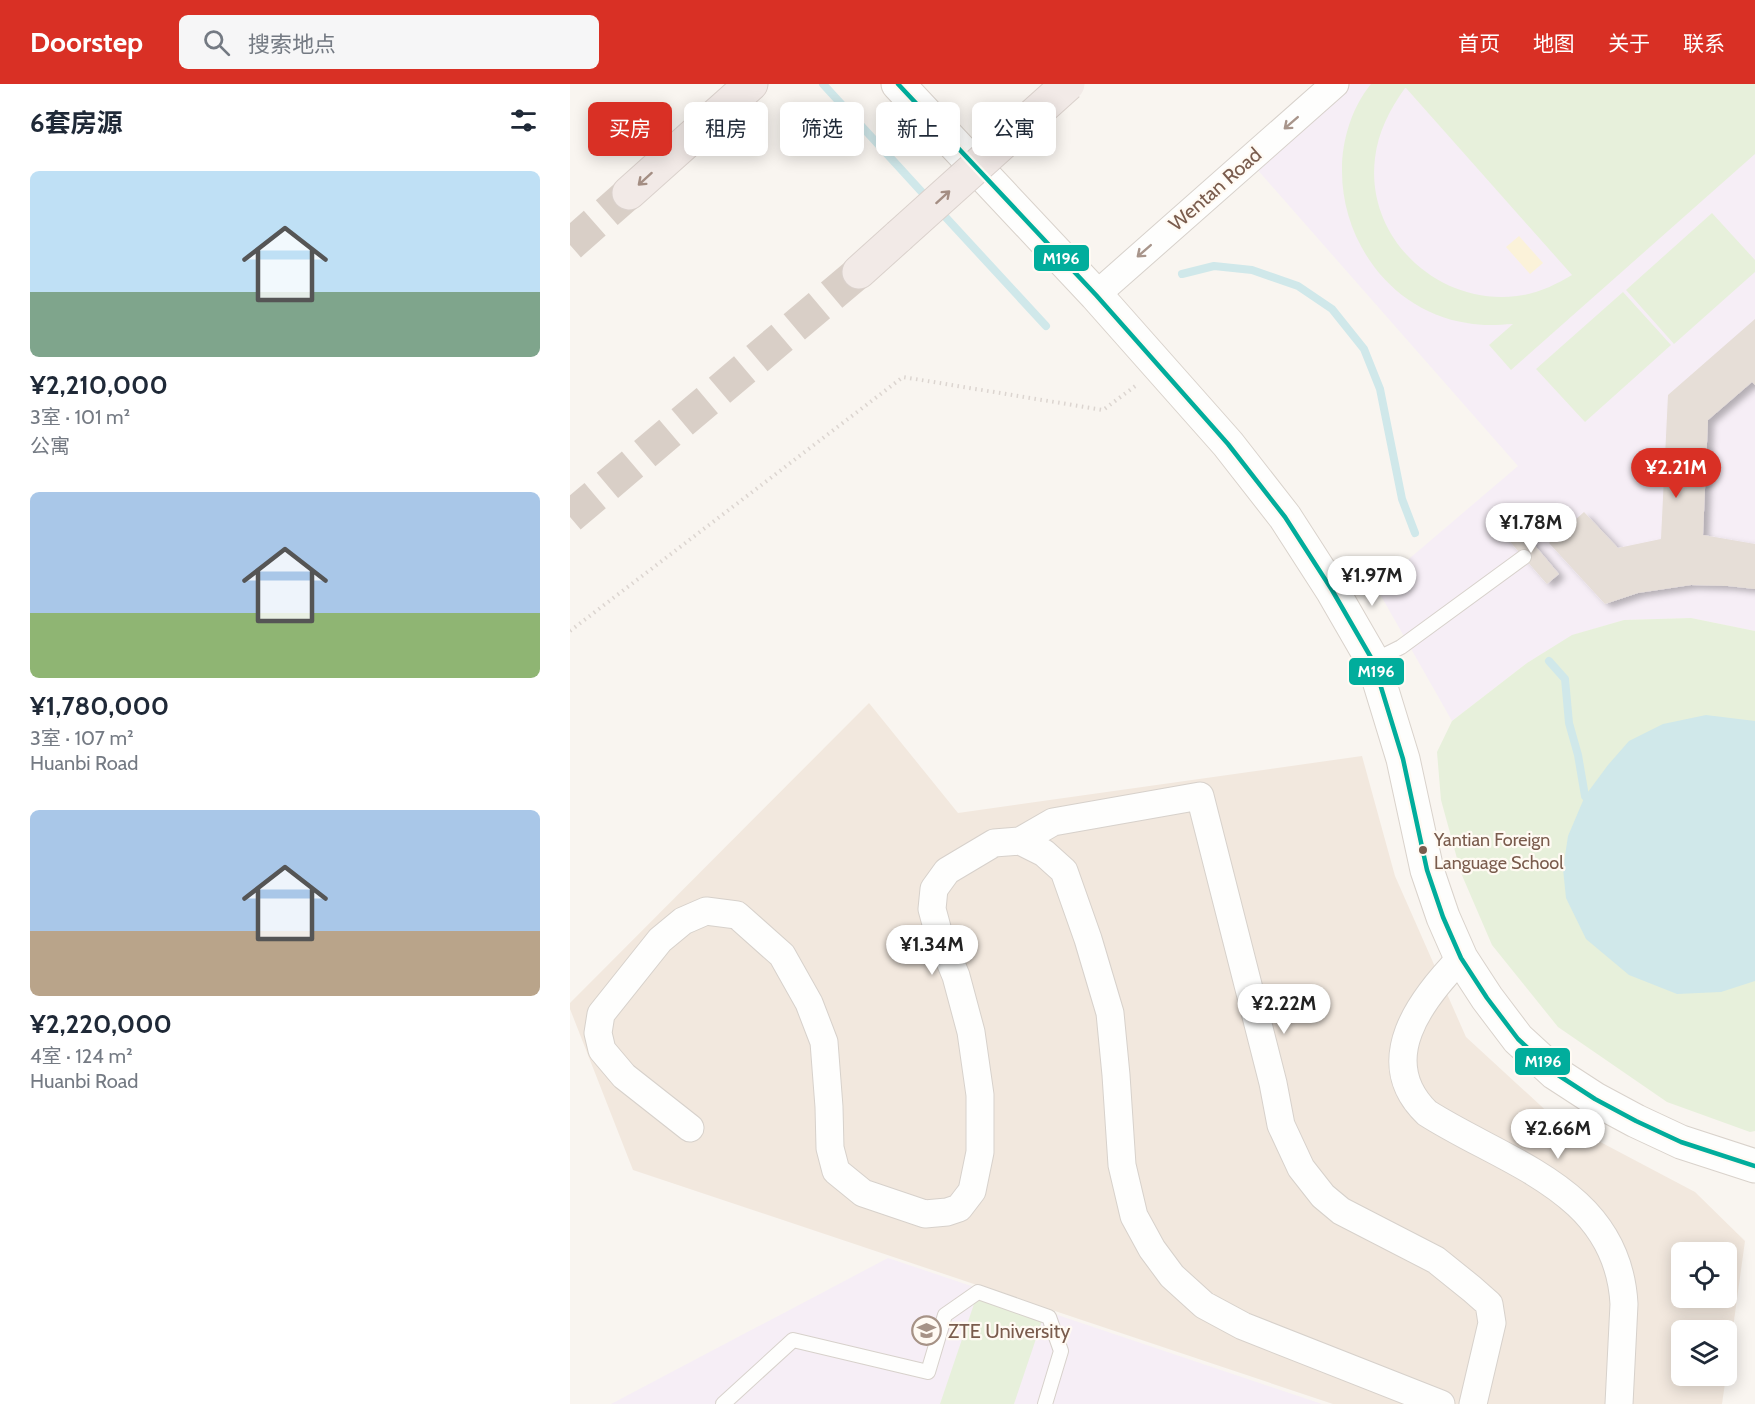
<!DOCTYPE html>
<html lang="zh">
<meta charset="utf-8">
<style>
body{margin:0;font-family:Cabin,"Noto Sans SC",sans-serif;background:#f6f6f7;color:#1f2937;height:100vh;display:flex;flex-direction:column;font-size:22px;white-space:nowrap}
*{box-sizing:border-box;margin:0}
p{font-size:20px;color:#747a83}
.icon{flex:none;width:33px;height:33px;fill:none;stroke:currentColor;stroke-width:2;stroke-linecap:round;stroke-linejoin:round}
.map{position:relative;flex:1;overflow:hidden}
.panel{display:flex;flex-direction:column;background:#fff;width:570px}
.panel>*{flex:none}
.top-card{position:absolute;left:18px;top:18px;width:570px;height:54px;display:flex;gap:12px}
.controls{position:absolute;left:1101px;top:1158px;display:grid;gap:12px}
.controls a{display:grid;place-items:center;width:66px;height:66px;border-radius:9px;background:#fff;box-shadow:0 3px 15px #0003;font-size:30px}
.price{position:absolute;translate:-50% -51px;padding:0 14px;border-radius:21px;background:#fff;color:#222;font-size:20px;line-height:39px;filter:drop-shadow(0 2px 3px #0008)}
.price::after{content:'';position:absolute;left:50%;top:36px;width:18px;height:14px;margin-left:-9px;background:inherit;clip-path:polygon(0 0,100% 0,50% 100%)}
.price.active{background:#d93025;color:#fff}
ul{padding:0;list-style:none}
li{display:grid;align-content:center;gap:12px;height:318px;padding:0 30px}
li span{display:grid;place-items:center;height:186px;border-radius:9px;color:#555}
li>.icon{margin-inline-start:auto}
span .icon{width:108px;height:108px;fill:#fffc;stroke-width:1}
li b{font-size:26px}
h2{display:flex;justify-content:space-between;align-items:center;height:72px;padding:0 30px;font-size:26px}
.pill{padding:0 21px;border-radius:9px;background:#fff;box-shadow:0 3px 15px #0003;font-size:21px;line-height:54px}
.pill.active{background:#d93025;color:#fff}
header{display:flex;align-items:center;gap:36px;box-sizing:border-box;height:84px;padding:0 30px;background:#d93025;color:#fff}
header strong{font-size:28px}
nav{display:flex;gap:33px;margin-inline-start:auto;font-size:21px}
.search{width:420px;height:54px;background:#f6f6f7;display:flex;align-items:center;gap:15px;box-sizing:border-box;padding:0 21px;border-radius:9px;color:#747a83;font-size:22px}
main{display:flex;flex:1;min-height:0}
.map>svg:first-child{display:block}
.residential{fill:#f2e8de;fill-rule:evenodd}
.education{fill:#f6eef6}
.green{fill:#e7f0db;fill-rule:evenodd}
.sand{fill:#fbf2d9}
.water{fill:#d0e8ea}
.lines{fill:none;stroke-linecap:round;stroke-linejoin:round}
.stream{stroke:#d0e8ea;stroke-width:8}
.building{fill:#e6ded7;filter:url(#shadow)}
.highway-tunnel{stroke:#d9cfc7;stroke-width:33;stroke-dasharray:33 16;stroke-linecap:butt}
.lane-casing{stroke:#d7d1cb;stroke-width:16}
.street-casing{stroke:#d7d1cb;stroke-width:29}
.secondary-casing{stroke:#d9d2cb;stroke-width:35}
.highway-casing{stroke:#dad1cc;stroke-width:35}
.path{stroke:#dcd5d0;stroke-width:4;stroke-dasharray:1.5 4.5;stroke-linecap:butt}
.lane{stroke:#fefefd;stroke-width:14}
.street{stroke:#fefefd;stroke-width:27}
.secondary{stroke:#fefefd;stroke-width:33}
.highway{stroke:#f2eae7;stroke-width:33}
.highway-bridge-casing{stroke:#dad1cc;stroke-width:35;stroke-linecap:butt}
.highway-bridge{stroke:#f2eae7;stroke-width:33}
.bus-1-casing{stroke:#fffaf3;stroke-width:9}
.bus-1{stroke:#01ad9c;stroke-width:4.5}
.oneway{stroke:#a8958b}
.oneway2{stroke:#a48e83}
.bus-dot{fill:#7a5c4d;stroke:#fffaf3;stroke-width:2}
.labels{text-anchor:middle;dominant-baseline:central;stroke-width:4.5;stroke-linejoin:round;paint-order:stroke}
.bus-label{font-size:18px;fill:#7a5c4d;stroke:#fffaf3;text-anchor:start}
.street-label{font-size:20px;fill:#7a5c4d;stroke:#fffaf3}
.poi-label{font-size:20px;fill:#7a5c4d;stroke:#fffaf3;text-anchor:start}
.line-badge{stroke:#fffaf3;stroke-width:2}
.badge-label{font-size:16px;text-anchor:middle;font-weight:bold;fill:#fff}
</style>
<header>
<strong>Doorstep</strong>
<div class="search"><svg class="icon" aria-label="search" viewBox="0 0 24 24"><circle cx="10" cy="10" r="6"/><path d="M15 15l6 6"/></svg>搜索地点</div>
<nav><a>首页</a><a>地图</a><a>关于</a><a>联系</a></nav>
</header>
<main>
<section class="panel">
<h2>6套房源<svg class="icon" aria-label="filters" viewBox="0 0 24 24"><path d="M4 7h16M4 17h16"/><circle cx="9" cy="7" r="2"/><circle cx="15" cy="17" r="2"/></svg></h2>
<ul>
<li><span style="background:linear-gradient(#bfe0f5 65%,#7fa58c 0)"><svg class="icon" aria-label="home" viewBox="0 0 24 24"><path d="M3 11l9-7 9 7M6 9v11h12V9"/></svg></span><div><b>¥2,210,000</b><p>3室 · 101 m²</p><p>公寓</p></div></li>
<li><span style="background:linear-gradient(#a9c7e8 65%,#8fb573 0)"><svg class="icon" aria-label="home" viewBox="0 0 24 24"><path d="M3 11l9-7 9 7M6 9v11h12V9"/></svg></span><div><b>¥1,780,000</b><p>3室 · 107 m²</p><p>Huanbi Road</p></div></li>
<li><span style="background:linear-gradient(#a9c7e8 65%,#b9a48a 0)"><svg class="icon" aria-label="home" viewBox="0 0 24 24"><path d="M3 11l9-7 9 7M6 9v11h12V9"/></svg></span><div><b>¥2,220,000</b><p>4室 · 124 m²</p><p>Huanbi Road</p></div></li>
</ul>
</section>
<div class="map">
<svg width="1185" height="1320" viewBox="0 0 1185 1320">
<defs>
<filter id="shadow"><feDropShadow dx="6" dy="4" stdDeviation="3" flood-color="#0004"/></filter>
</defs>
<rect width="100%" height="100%" fill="#f9f5f0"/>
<path class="residential" d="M299 619 388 729 792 672 825 792 896 953 983 1033 1125 1108 1175 1157 1157 1287 1156 1246H1112V1292H1156L1152 1320H763L63 1086 0 925V919ZM1112 1168H1156V1214H1112Z"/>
<path class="education" d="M781 0H1185V547L1121 534 1054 536 1003 551 957 579 882 637 806 503 948 382 685 83Z
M318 1174 752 1320H41Z"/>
<path class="green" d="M801 0H1185V70L941 286 919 261 943 240C927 241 913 242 897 239 823 228 771 159 772 85 772 56 782 23 801 0ZM835 4H836L1002 191C985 201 967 210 947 212 869 222 795 155 805 74 808 48 820 25 835 4Z
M1142 129 1185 176V188L1104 260 1056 206Z
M1053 208 1101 261 1015 338 966 285Z
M1121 534 1185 547V1047L1180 1048 1097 1018 988 943 922 861 891 789 871 716 867 668 882 637 957 579 1002 551 1054 536Z
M406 1214 472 1237 444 1320H370Z"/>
<path class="sand" d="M949 152 973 179 960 190 936 163Z"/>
<path class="water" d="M1136 631 1185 637V897L1151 908 1107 910 1059 891 1016 855 996 814 993 785 998 752 1015 712 1038 681 1059 657 1093 640Z"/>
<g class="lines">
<path class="stream" d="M253 0 360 117
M369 126 476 242
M612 190 644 182 682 186 728 202 762 225 794 265 810 305 832 415 845 449
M979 577 995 595 999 639 1008 671 1015 712"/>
</g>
<path class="building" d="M1185 235V301L1182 298 1138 336 1133 451 1185 460V505L1158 502 1121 501 1068 509 1035 520 979 459 1014 428 1048 464 1091 455 1098 311Z
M928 444 951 445 989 490 977 500Z"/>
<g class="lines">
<path class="highway-tunnel" d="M0 161 59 109
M0 433 289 188"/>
<defs>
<path id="lane" d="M803 577 831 563 954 473
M153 1320 223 1256 358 1288 375 1231 408 1208 479 1233 491 1267 475 1320"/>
<path id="street" d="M526 211 765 0
M450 757 483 738 630 712 703 999 711 1041 731 1084 753 1112 771 1127 866 1176 902 1205 919 1220 922 1239 903 1320
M891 874C851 915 803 977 857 1029 937 1080 1048 1106 1054 1220L1049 1320
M120 1044 54 992 32 966 28 949 31 930 90 856 113 837 136 827 167 831 212 871 239 919 254 958 259 1023 260 1064 266 1087 293 1109 355 1130 377 1128 389 1124 402 1107 410 1068V1011L401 948 386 892 369 851 362 825 364 805 377 787 424 759 450 757 474 769 494 787 518 855 540 929 546 991 552 1081 564 1132 582 1165 602 1192 634 1221 673 1242 871 1320"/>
<path id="secondary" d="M328 0 526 211 658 360 715 433 762 506 803 577 833 675 857 786 873 833 891 874 917 914 948 955 985 989 1025 1015 1066 1037 1111 1058 1185 1082"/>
<path id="highway" d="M59 109 181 0
M289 188 329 152"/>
</defs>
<use href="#lane" class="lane-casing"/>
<use href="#street" class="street-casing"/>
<use href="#secondary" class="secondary-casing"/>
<use href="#highway" class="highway-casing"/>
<path class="path" d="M0 547 333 293 533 326 568 300"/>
<use href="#lane" class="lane"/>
<use href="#street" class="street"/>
<use href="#secondary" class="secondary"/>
<use href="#highway" class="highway"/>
<defs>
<path id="highway-bridge" d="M329 152 498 0"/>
</defs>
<use href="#highway-bridge" class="highway-bridge-casing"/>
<use href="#highway-bridge" class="highway-bridge"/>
<defs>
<path id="bus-1" d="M328 0 526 211 658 360 715 433 762 506 803 577 833 675 857 786 873 833 891 874 917 914 948 955 985 989 1025 1015 1066 1037 1111 1058 1185 1082"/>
</defs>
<use href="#bus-1" class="bus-1-casing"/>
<use href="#bus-1" class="bus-1"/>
</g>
<defs><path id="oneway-shaft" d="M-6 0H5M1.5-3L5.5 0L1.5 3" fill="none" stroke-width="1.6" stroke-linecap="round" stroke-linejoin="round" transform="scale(1.5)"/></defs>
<g class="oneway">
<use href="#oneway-shaft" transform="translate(721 39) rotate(139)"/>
<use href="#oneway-shaft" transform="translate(574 167) rotate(139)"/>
</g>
<g class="oneway2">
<use href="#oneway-shaft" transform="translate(75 95) rotate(138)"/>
<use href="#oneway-shaft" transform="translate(373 113) rotate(-42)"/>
</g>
<defs>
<symbol id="university-ring" viewBox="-11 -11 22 22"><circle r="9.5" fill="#fffaf3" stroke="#a69286" stroke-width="1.5"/><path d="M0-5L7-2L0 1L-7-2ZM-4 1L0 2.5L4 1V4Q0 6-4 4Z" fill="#a69286"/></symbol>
</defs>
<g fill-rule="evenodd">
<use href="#university-ring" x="340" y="1230" width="33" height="33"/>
</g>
<circle class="bus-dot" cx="853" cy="766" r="5"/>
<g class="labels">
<g class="bus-label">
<text x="864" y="756">Yantian Foreign<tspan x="864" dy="23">Language School</tspan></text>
</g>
<g class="street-label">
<text transform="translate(645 105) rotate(-41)">Wentan Road</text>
</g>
<g class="poi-label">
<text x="378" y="1247">ZTE University</text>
</g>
</g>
<g class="line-badge">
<rect x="463" y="160" width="57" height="28" rx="6" fill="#01ad9c"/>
<rect x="778" y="573" width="57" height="29" rx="6" fill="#01ad9c"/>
<rect x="944" y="963" width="57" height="29" rx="6" fill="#01ad9c"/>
</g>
<g class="badge-label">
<text x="491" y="180">M196</text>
<text x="806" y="593">M196</text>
<text x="973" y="983">M196</text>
</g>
</svg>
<div class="controls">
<a><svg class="icon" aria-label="locate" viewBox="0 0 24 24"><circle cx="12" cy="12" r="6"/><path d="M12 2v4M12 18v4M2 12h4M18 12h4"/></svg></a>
<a><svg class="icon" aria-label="layers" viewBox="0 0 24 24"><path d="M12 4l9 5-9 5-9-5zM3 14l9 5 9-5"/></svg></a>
</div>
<b class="price active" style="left:1106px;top:415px">¥2.21M</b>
<b class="price" style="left:961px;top:470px">¥1.78M</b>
<b class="price" style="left:802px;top:523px">¥1.97M</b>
<b class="price" style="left:362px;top:892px">¥1.34M</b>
<b class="price" style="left:714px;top:951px">¥2.22M</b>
<b class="price" style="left:988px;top:1076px">¥2.66M</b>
<div class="top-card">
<a class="pill active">买房</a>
<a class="pill">租房</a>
<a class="pill">筛选</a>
<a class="pill">新上</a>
<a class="pill">公寓</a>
</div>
</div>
</main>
